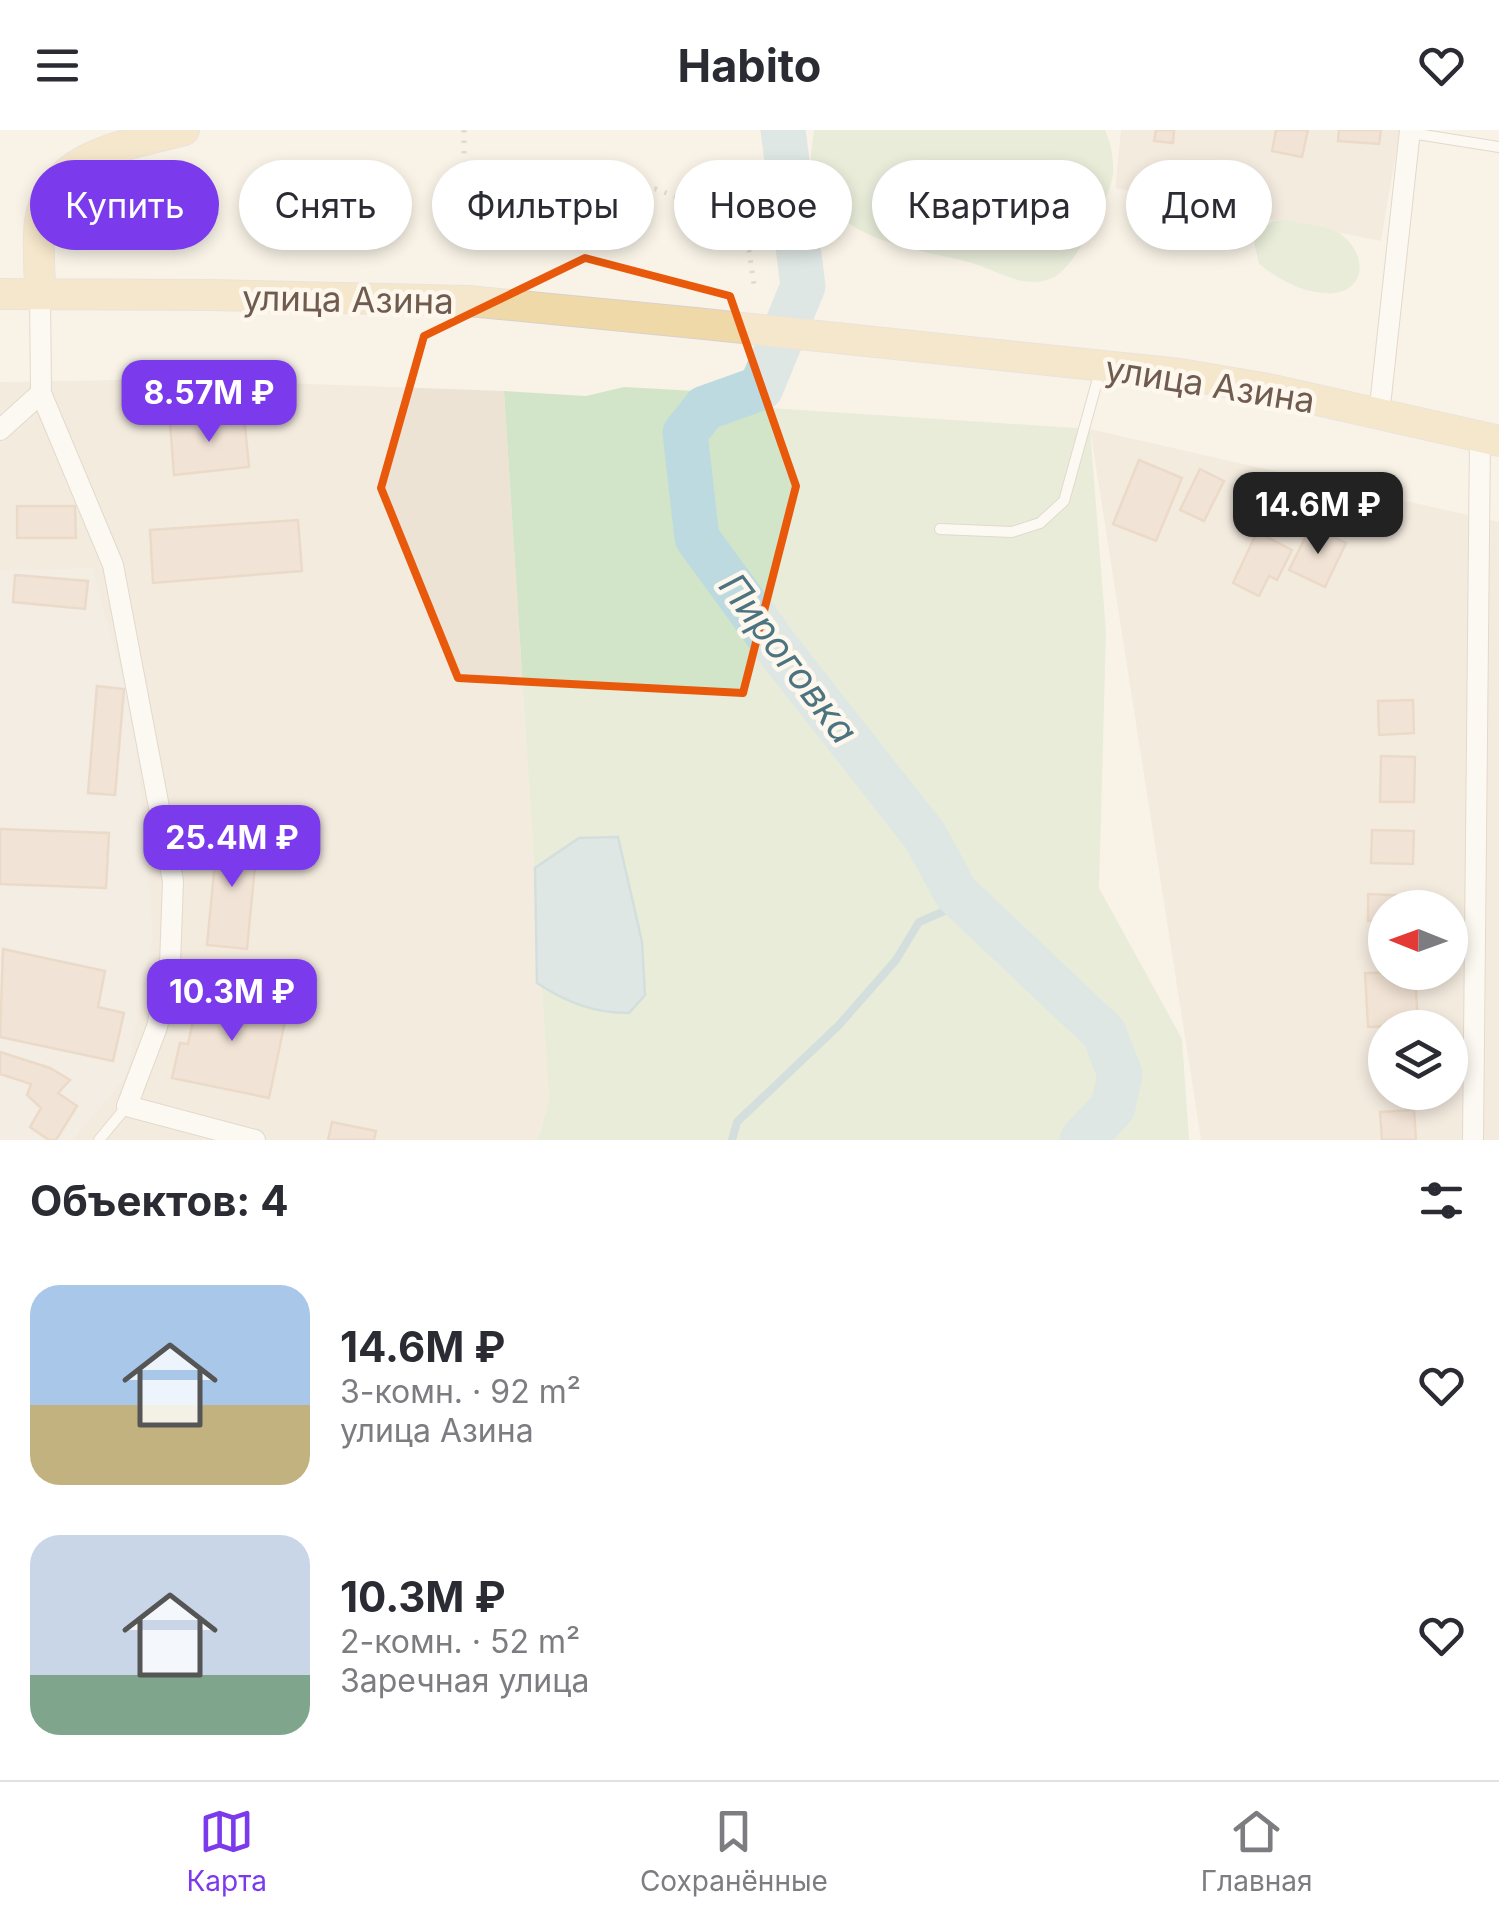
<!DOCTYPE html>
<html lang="ru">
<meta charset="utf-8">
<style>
body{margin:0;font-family:Inter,sans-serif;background:#f2f2f3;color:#2b2b33;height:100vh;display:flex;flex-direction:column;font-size:38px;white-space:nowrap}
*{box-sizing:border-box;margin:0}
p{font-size:32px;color:#7c7c81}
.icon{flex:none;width:55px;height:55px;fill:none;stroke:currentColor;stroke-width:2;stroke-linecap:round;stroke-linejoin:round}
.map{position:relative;height:1010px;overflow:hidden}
.sheet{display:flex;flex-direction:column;background:#fff;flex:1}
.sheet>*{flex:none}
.banner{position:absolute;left:30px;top:30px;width:1440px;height:90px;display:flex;gap:20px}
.needle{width:65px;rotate:271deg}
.tools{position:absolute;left:1368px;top:760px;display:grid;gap:20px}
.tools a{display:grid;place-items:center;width:100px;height:100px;border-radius:50%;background:#fff;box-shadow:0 5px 15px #0003;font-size:50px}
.price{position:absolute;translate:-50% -85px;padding:0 22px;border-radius:20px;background:#7c3aed;color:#fff;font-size:32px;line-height:65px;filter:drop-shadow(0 2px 5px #0008)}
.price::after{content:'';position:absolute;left:50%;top:60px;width:30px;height:22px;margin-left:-15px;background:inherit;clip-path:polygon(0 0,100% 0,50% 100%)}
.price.active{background:#222;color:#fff}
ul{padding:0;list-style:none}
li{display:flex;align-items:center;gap:30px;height:250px;padding:0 30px}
li span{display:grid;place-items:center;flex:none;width:280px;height:200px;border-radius:30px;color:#555}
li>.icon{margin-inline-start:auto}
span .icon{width:120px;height:120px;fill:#fffc;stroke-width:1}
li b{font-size:42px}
h2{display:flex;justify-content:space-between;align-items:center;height:120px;padding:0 30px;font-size:42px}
.tag{padding:0 35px;border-radius:45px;background:#fff;box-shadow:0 5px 15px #0003;font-size:35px;line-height:90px}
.tag.active{background:#7c3aed;color:#fff}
header{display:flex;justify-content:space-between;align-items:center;height:130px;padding:0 30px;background:#fff;font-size:45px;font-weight:700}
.menu{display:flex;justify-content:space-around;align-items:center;height:140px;border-top:2px solid #e1e1e2;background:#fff;font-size:28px;color:#7c7c81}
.menu a{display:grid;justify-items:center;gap:5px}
.menu .active{color:#7c3aed}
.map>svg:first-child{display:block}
.residential{fill:#ede3d4;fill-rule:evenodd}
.industrial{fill:#eae6e0}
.green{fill:#d2e5c8}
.water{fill:#bedae1;stroke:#a6c8d1;stroke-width:2.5}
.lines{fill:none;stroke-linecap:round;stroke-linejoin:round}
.stream{stroke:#a6c8d1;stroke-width:8}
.river{stroke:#bedae1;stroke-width:45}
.building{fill:#e6d0be;stroke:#dcbda5;stroke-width:2.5}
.service-casing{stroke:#c7baad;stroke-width:12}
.minor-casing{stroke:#c7baad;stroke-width:22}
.primary-casing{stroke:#d7d1ce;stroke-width:32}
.path{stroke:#d0b8a6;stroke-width:5;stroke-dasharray:2.5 8;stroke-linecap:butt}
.service{stroke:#fff;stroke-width:10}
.minor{stroke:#fff;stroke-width:20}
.primary{stroke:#f0d9a8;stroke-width:30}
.marked{fill:none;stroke:#e8590c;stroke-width:8;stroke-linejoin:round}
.labels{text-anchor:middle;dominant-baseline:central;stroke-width:9;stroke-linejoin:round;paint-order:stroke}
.street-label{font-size:35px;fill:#705c4f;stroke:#fdf7ed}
.water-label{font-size:38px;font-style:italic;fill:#4c7480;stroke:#fdf7ed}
</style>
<header><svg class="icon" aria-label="menu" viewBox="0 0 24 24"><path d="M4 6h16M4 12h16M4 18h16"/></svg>Habito<svg class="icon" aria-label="heart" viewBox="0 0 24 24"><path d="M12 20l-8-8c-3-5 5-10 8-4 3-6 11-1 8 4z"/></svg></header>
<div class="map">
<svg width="1499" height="1010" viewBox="0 0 1499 1010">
<rect width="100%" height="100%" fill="#f9f3e7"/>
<path class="residential" d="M1121 0H1400L1381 111 1115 58Z
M168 249 504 261 549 969 538 1010H0V252Z
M1090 299 1499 392V1010H1201ZM1385 778H1450V842H1385ZM1385 898H1450V962H1385Z"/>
<path class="industrial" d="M92 438 134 588 153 806 126 947 73 1010H0V441Z"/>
<path class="green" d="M814 0H1105C1111 13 1114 30 1113 44 1110 68 1074 140 1052 148 1023 160 999 141 972 133 910 116 831 114 812 38 809 27 813 12 814 0Z
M1286 90C1301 94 1326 95 1339 103 1371 125 1366 168 1322 163 1299 161 1277 148 1259 134L1253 107 1273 91Z
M624 257 713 262 741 276 1090 299 1106 502 1099 758 1182 909 1189 1010H538L549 969 504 261 586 266Z"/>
<path class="water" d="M618 707 642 812 645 865 629 883C593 883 566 872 537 853L535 738 579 708Z"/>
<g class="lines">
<path class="stream" d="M732 1010 737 992 839 895 896 830 919 792 947 780 956 763"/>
<path class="river" d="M783 0 803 156 761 258 705 278 685 303 697 408 781 523 925 706 956 763 1104 903 1120 944 1113 977 1082 1010"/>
</g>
<path class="building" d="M1156 0H1174L1173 13 1154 11Z
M1276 0H1308L1302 27 1272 21Z
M1339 0H1381L1379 14 1338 11Z
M244 286 249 337 174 345 170 293Z
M1139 330 1182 348 1156 411 1113 394Z
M1200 339 1224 351 1204 391 1180 380Z
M17 376H75L76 408H17Z
M298 390 302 441 153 453 150 400Z
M1311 396 1346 413 1325 457 1289 440Z
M1257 402 1292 420 1277 450 1269 446 1259 466 1233 453Z
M15 445 88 451 85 479 13 472Z
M97 556 124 559 115 665 88 663Z
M1413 570 1414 603 1379 605 1378 571Z
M1381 626 1415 627 1414 672H1380Z
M0 699 109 703 106 758 0 754Z
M1372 700 1414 701 1413 734 1371 733Z
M218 701 258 705 247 819 207 815Z
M1368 764 1410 766V778H1385V791H1368Z
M3 819 105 841 98 877 124 883 113 931 0 907Z
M1415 842 1418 895 1368 897 1365 843Z
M200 858 288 877 269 968 172 948 180 913 188 914Z
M0 922 50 938 70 950 58 963 77 976 56 1010H49L30 997 41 978 27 965 31 954 0 944Z
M1414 980 1416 1010H1382L1380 982Z
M332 992 376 1001 374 1010H328Z"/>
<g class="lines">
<defs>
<path id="service" d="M1411 3 1499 17
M940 399 1012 402 1040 393 1064 371 1100 241
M99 1010 127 976"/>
<path id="minor" d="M41 263 113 435 173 751 170 835 157 897 127 976 255 1010
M1379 285 1410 0
M0 300 41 263 40 163
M1473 1010 1480 307"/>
<path id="primary" d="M40 163C40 140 37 114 40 91 50 23 130 15 184 0
M0 164 210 165 469 171 695 193 1180 244 1273 260 1499 311"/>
</defs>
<use href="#service" class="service-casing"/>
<use href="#minor" class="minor-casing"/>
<use href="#primary" class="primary-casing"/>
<path class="path" d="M464 0V26L469 45 509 73 542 76 601 64 656 59 715 82 749 121 755 161"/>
<use href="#service" class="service"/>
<use href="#minor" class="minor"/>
<use href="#primary" class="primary"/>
</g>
<path d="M0 0H1499V1010H0ZM585 128 730 166 796 356 743 563 458 548 381 358 424 206Z" fill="#f9f3e7" fill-opacity=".55" fill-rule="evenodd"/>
<path class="marked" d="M585 128 730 166 796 356 743 563 458 548 381 358 424 206Z"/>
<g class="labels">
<g class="street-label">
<text transform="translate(348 169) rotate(1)">улица Азина</text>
<text transform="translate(1210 254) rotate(9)">улица Азина</text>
</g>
<g class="water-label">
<text transform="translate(789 528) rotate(53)">Пироговка</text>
</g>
</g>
</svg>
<div class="tools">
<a><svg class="needle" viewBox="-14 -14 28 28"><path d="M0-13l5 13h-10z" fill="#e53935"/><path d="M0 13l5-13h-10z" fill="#7c7c81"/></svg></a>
<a><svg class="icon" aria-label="layers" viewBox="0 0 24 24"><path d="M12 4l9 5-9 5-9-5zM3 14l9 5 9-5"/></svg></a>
</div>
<b class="price" style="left:209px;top:315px">8.57M ₽</b>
<b class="price active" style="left:1318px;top:427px">14.6M ₽</b>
<b class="price" style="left:232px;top:760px">25.4M ₽</b>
<b class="price" style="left:232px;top:914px">10.3M ₽</b>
<div class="banner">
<a class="tag active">Купить</a>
<a class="tag">Снять</a>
<a class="tag">Фильтры</a>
<a class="tag">Новое</a>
<a class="tag">Квартира</a>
<a class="tag">Дом</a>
</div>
</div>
<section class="sheet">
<h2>Объектов: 4<svg class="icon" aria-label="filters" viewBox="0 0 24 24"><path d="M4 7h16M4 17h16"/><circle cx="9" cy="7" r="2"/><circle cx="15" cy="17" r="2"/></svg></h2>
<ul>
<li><span style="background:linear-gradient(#a9c7e8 60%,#c2b280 0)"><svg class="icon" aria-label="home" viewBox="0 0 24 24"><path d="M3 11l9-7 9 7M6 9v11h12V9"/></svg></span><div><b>14.6M ₽</b><p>3-комн. · 92 m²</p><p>улица Азина</p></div><svg class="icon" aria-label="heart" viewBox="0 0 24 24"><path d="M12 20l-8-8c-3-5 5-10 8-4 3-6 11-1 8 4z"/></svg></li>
<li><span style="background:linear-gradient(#c9d6e8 70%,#7fa58c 0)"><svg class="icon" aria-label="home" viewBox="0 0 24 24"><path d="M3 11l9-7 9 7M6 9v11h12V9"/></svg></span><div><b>10.3M ₽</b><p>2-комн. · 52 m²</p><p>Заречная улица</p></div><svg class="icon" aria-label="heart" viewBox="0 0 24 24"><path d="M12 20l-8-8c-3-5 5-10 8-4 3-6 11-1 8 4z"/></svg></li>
</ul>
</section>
<nav class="menu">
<a class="active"><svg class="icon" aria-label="map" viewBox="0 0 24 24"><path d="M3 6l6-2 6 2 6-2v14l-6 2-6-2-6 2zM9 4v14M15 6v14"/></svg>Карта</a>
<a><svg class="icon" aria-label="saved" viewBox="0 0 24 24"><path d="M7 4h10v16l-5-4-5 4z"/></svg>Сохранённые</a>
<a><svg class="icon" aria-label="home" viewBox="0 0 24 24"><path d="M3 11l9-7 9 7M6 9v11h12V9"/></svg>Главная</a>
</nav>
